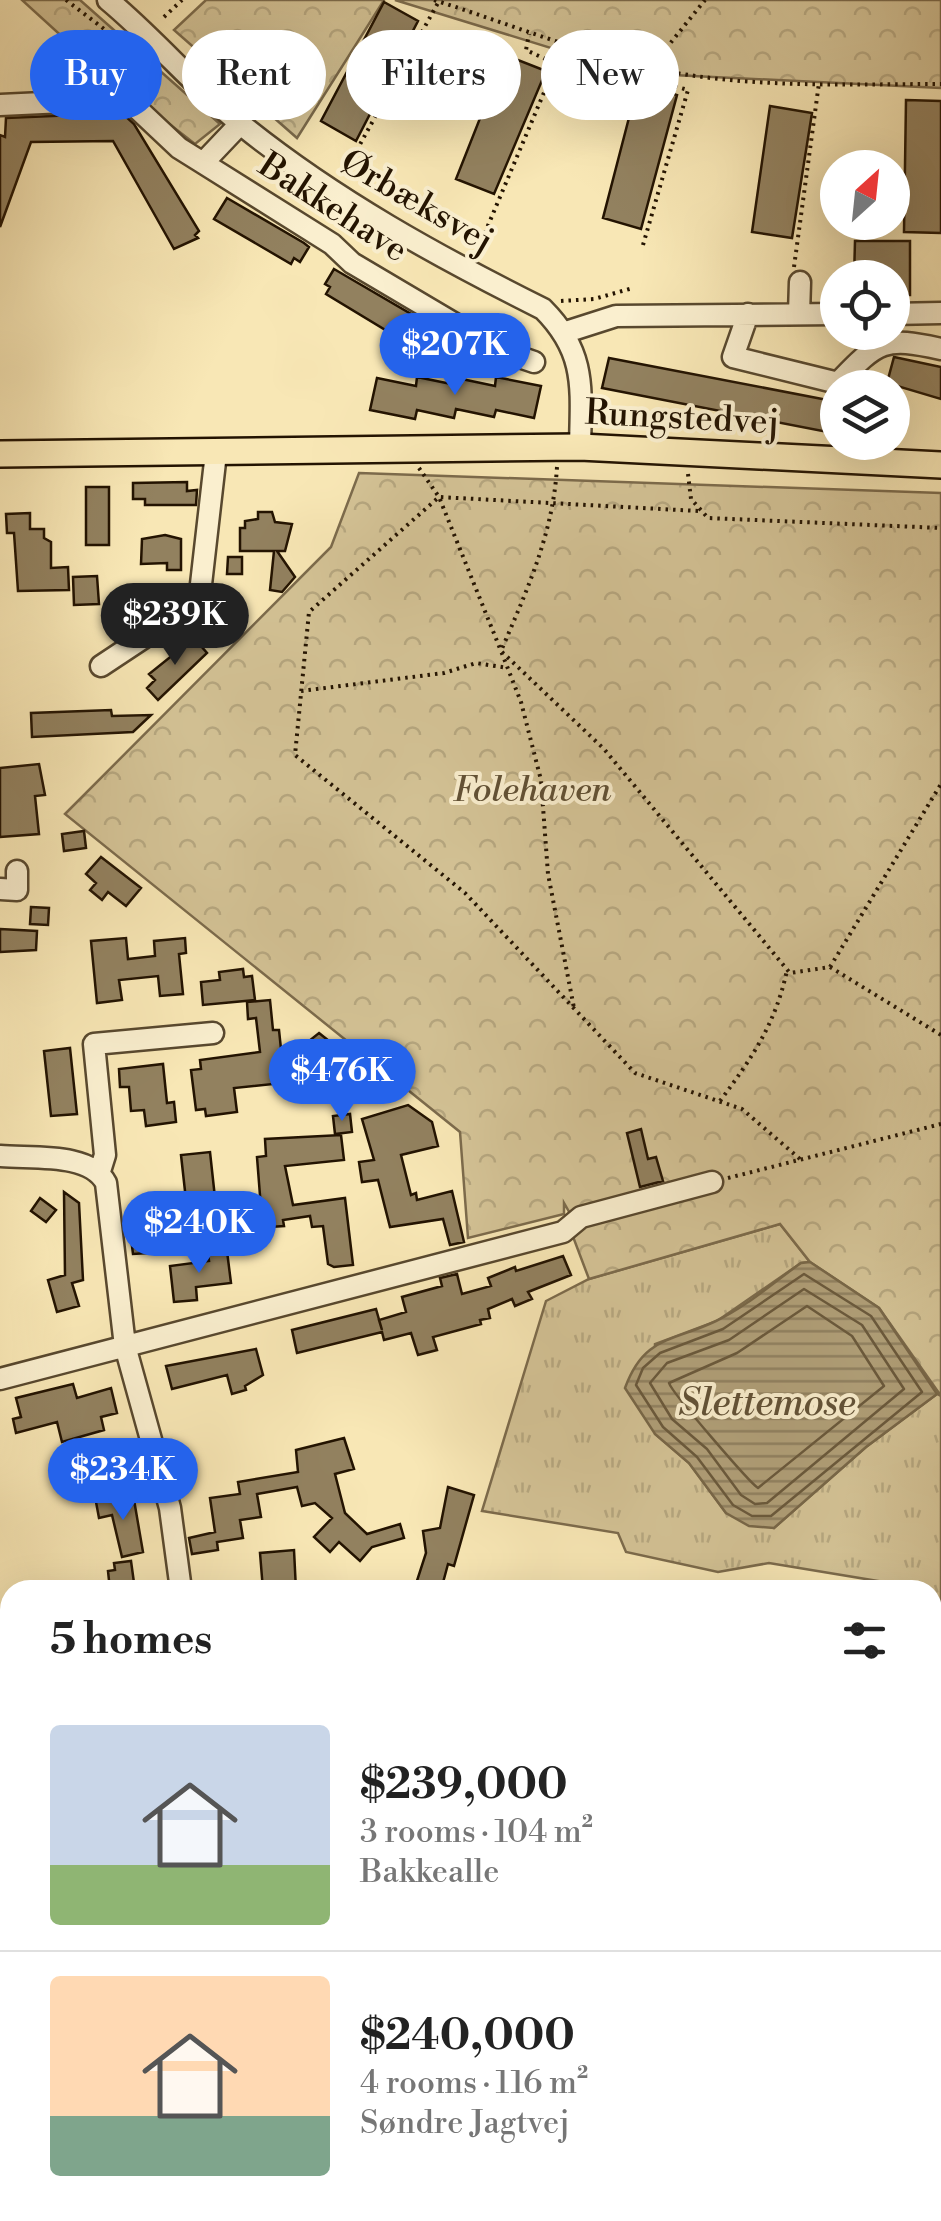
<!DOCTYPE html>
<meta charset="utf-8">
<style>
body{margin:0;font-family:"Libre Bodoni",serif;background:#f6f6f6;color:#222;height:100vh;display:flex;flex-direction:column;font-size:38px;white-space:nowrap}
*{box-sizing:border-box;margin:0}
p{font-size:32px;color:#767676}
.icon{flex:none;width:55px;height:55px;fill:none;stroke:currentColor;stroke-width:2;stroke-linecap:round;stroke-linejoin:round}
.map{position:relative;flex:1;overflow:hidden}
.details{position:absolute;left:0px;top:1580px;width:942px;height:642px;display:flex;flex-direction:column;background:#fff;border-radius:30px 30px 0 0;box-shadow:0 10px 40px #0002}
.details>*{flex:none}
.guide{position:absolute;left:30px;top:30px;width:882px;height:90px;display:flex;gap:20px}
.needle{width:65px;rotate:27deg}
.fabs{position:absolute;left:820px;top:150px;display:grid;gap:20px}
.fabs a{display:grid;place-items:center;width:90px;height:90px;border-radius:50%;background:#fff;box-shadow:0 10px 40px #0002;font-size:50px}
.price{position:absolute;translate:-50% -85px;padding:0 22px;border-radius:35px;background:#2563eb;color:#fff;font-size:32px;line-height:65px;filter:drop-shadow(0 2px 5px #0008)}
.price::after{content:'';position:absolute;left:50%;top:60px;width:30px;height:22px;margin-left:-15px;background:inherit;clip-path:polygon(0 0,100% 0,50% 100%)}
.price.selected{background:#222;color:#fff}
ul{padding:0;list-style:none}
li{display:flex;align-items:center;gap:30px;height:250px;padding:0 50px}
li+li{border-top:2px solid #e0e0e0}
li span{display:grid;place-items:center;flex:none;width:280px;height:200px;border-radius:10px;color:#555}
li>.icon{margin-inline-start:auto}
span .icon{width:120px;height:120px;fill:#fffc;stroke-width:1}
li b{font-size:42px}
h2{display:flex;justify-content:space-between;align-items:center;height:120px;padding:0 50px;font-size:42px}
.pill{padding:0 35px;border-radius:45px;background:#fff;box-shadow:0 10px 40px #0002;font-size:35px;line-height:90px}
.pill.selected{background:#2563eb;color:#fff}
.map>svg:first-child{display:block}
.grass{fill:url(#grass-tufts);stroke:#7c6b4c;stroke-width:2.5}
.forest{fill:url(#forest-crowns);stroke:#7c6b4c;stroke-width:2.5}
.water{fill:url(#water-rules);stroke:#786748;stroke-width:2.5}
.lines{fill:none;stroke-linecap:round;stroke-linejoin:round}
.shore{stroke:#6a593c;stroke-width:2.5}
.building{fill:#92815f;stroke:#231301;stroke-width:2.5}
.minor-casing{stroke:#58482e;stroke-width:25}
.major-casing{stroke:#231301;stroke-width:30}
.path{stroke:#231301;stroke-width:4;stroke-dasharray:2.5 5;stroke-linecap:butt}
.minor{stroke:#faefcf;stroke-width:20}
.major{stroke:#f8e7b5;stroke-width:25}
.labels{text-anchor:middle;dominant-baseline:central;stroke-width:8;stroke-linejoin:round;paint-order:stroke}
.street-label{font-size:35px;fill:#231301;stroke:#faefcf}
.park-label{font-size:35px;font-style:italic;fill:#615135;stroke:#faefcf}
.water-label{font-size:38px;font-style:italic;fill:#625237;stroke:#faefcf}
</style>
<div class="map">
<svg width="941" height="2221" viewBox="0 0 941 2221">
<defs>
<pattern id="grass-tufts" width="24" height="20" patternUnits="userSpaceOnUse" patternTransform="scale(2.5)"><rect width="24" height="20" fill="#d4c396"/><path d="M3 7l-1-3M5 7V3M7 7l1-3M15 17l-1-3M17 17v-4M19 17l1-3" fill="none" stroke="#b6a780"/></pattern>
<pattern id="forest-crowns" width="20" height="18" patternUnits="userSpaceOnUse" patternTransform="scale(2.5)"><rect width="20" height="18" fill="#d4c396"/><path d="M2 6a3 3 0 1 1 6 0M12 15a3 3 0 1 1 6 0" fill="none" stroke="#b6a780"/></pattern>
<pattern id="water-rules" width="6" height="5" patternUnits="userSpaceOnUse" patternTransform="scale(2.5)"><rect width="6" height="5" fill="#b09f78"/><path d="M0 2.5h6" fill="none" stroke="#8f8060"/></pattern>
</defs>
<rect width="100%" height="100%" fill="#f8e7b5"/>
<filter id="stains"><feTurbulence type="fractalNoise" baseFrequency=".002" numOctaves="4"/><feColorMatrix values="0 0 0 0 .2 0 0 0 0 .09 0 0 0 0 .02 0 0 0 .5 -.17"/></filter>
<radialGradient id="worn" r=".72"><stop offset=".6" stop-color="#630" stop-opacity="0"/><stop offset="1" stop-color="#630" stop-opacity=".3"/></radialGradient>
<path class="grass" d="M780 1224 810 1262 801 1263 717 1321 655 1344V1434L689 1463 726 1513 774 1528 866 1447 937 1394 941 1396V1603L932 1590 769 1563 718 1572 626 1552 618 1533 482 1511 546 1301 589 1279Z
M941 1742V1858L933 1849V1757Z"/>
<path class="forest" d="M22 0H80L220 124 195 144 90 62Z
M206 0H384L297 138 174 30Z
M395 0H941V88L632 73Z
M359 473 941 493V1396L879 1308 810 1262 780 1224 589 1279 572 1234 580 1231 564 1203V1214L468 1238 460 1132 65 814 331 547Z
M941 2036V2221H888L889 2213 932 2212V2051Z"/>
<path class="water" d="M810 1262 879 1308 937 1394 866 1447 774 1528 749 1526 726 1513 689 1463 655 1434 625 1388C644 1336 672 1342 716 1321 746 1307 774 1282 801 1263Z"/>
<g class="lines">
<path class="shore" d="M804 1274 871 1316 922 1392 771 1516H752L733 1505 697 1457 663 1427 636 1385 643 1368 660 1353 723 1329Z
M804 1289 862 1325 904 1389 767 1503 755 1504 741 1495 707 1449 672 1419 650 1383 667 1363 729 1340Z
M807 1306 852 1336 884 1386 758 1488C750 1483 672 1393 669 1383L737 1353Z"/>
</g>
<path class="building" d="M384 2 418 21 356 141 321 121Z
M505 55 546 71 494 194 456 179Z
M638 83 677 95 641 229 603 218Z
M906 100 941 101V233L904 232Z
M770 106 812 113 792 238 752 232Z
M122 113 134 124 199 231 195 235 198 238 174 249 113 141 31 142 0 227V135L5 137 6 118Z
M227 198 304 243 309 247 300 262 294 258 291 264 214 219Z
M855 241H910V295H892V278H854Z
M334 269 411 314 409 317 414 321 406 334 401 331 397 337 326 294 330 287 325 284Z
M894 357 941 367V399L887 383Z
M609 358 838 402V434L602 388Z
M417 377 456 385 457 378 495 386 496 377 541 386 534 418 496 410 494 417 456 409 454 418 417 410 415 419 370 410 377 378 416 386Z
M187 482V491L197 490 196 505H145V499H133V483Z
M86 487H109V545H86Z
M258 512H272L275 522 292 524 285 551H277L295 577 282 592 270 590 274 551H240V528H245V521L258 519Z
M30 513V529H44V538L51 542V568L68 567 69 590 18 591 14 533H7L6 514Z
M165 535 181 539V570H167V563L141 564 142 539Z
M228 557H242V574H227Z
M97 576 99 604 74 605 73 577Z
M194 638 207 653 158 700 147 688 155 680 149 674Z
M111 710 112 716 151 715 133 732 32 737 31 713Z
M39 764 45 795 35 796 39 834 0 837V768Z
M84 831 86 848 64 851 62 834Z
M101 857 141 888 126 906 108 892 102 900 90 890 96 883 86 874Z
M31 907 49 908 48 925 30 924Z
M0 929 37 931 36 950 0 952Z
M126 938 128 959 155 956 154 941 185 938 186 953 179 954 183 994 160 996 158 976 119 980 122 1000 97 1003 91 941Z
M243 969 244 977 252 976 255 1000 203 1005 201 982 220 980 219 972Z
M270 1000 273 1030H279L281 1049H286L288 1072 282 1073 283 1083 234 1088 237 1112 206 1116 205 1109 196 1110 191 1070 201 1069 200 1060 260 1052 256 1018 248 1019 247 1002Z
M319 1033 359 1065 344 1084 338 1079 332 1086 294 1053Z
M70 1048 77 1114 51 1116 44 1051Z
M163 1064 167 1103 174 1102 176 1122 146 1126 144 1110 131 1111 129 1087H120L119 1069Z
M408 1105 432 1122 438 1146 401 1155 411 1195 416 1193 417 1200 452 1191 464 1242 450 1245 443 1219 390 1227 378 1180 362 1182 359 1162 374 1160 362 1119Z
M350 1114 352 1132 335 1134 333 1116Z
M641 1129 648 1159 656 1157 663 1181 640 1187 627 1133Z
M341 1135 344 1160 285 1166 293 1205 345 1198 353 1265 334 1267 328 1264 323 1226 312 1227 310 1216 283 1220 284 1226 270 1227 269 1220 262 1221 257 1157 266 1156 265 1139Z
M210 1152 217 1216 206 1217 208 1232 171 1236 169 1211 187 1209 181 1155Z
M64 1192 79 1203 83 1280 72 1283 79 1306 57 1312 48 1280 65 1275Z
M40 1198 56 1210 46 1222 31 1211Z
M146 1236 148 1253 133 1254 131 1238Z
M227 1251 231 1283 196 1287 197 1300 174 1302 170 1266 209 1261 208 1253Z
M563 1256 571 1275 528 1292 532 1299 515 1306 512 1299 488 1309 490 1318 480 1320 481 1324 433 1337 437 1350 418 1355 411 1333 384 1340 382 1332 297 1353 292 1330 376 1309 382 1330 379 1320 406 1312 402 1297 442 1286 440 1278 457 1274 462 1294 491 1286 488 1278 515 1267 516 1271Z
M256 1349 263 1375 245 1386 246 1390 232 1394 227 1375 172 1389 166 1366Z
M73 1384 77 1398 111 1388 117 1413 101 1417 104 1430 62 1442 57 1422 16 1433 13 1419 21 1417 16 1398Z
M344 1438 354 1469 335 1474 345 1513 367 1534 400 1524 404 1538 372 1547 360 1561 339 1542 330 1552 314 1537 332 1518 315 1503 302 1506 297 1487 257 1494 261 1517 240 1520 243 1538 217 1542 218 1550 192 1554 189 1538 215 1532 210 1498 240 1494 238 1482 298 1472 296 1450Z
M448 1487 474 1495 454 1566 448 1564 441 1590H414L426 1553 423 1531 440 1528Z
M133 1494 143 1552 122 1557 112 1515 99 1518 96 1502Z
M294 1550 296 1590H263L260 1553Z
M131 1561 135 1590H110L108 1571 115 1570 114 1563Z"/>
<g class="lines">
<defs>
<path id="minor" d="M108 0C155 39 195 87 243 126 335 200 437 256 543 309 587 353 581 389 580 447
M0 105 127 99 179 148 203 163
M240 124 203 163 332 244 352 263 499 350 534 362
M748 314 733 357 838 383C878 341 884 336 941 349
M799 314 800 282
M892 314 941 313
M566 332 616 316 838 314
M101 666 190 607 200 593 216 453
M0 889 17 890V871
M0 1156C32 1159 90 1152 106 1183L125 1346 170 1508 181 1590
M100 1171 105 1155 94 1044 213 1033
M0 1379 563 1232 581 1217 712 1182
M148 2221V2212"/>
<path id="major" d="M0 454 580 447 941 465"/>
</defs>
<use href="#minor" class="minor-casing"/>
<use href="#major" class="major-casing"/>
<path class="path" d="M66 0 133 51
M434 0C507 23 577 52 652 68 745 89 847 84 941 84
M164 17 182 0
M652 66 705 0
M353 157 439 1
M643 245 688 90 667 84 673 73
M476 254 556 64 526 50 529 34
M794 267 819 83
M561 301 594 299 633 288
M557 467C553 534 527 590 501 651L521 702 541 780 548 874 574 1008
M419 468 439 497 501 651 604 749 790 973 830 967 941 1035
M688 474 691 499 708 518 941 528
M698 511 439 497 309 612 295 755 465 893 635 1073 742 1109 800 1159
M301 691 444 673 476 663 508 668
M830 967 941 784
M720 1101C752 1058 776 1023 787 970
M728 1178 941 1124"/>
<use href="#minor" class="minor"/>
<use href="#major" class="major"/>
</g>
<g class="labels">
<g class="street-label">
<text transform="translate(417 202) rotate(30)">Ørbæksvej</text>
<text transform="translate(333 208) rotate(33)">Bakkehave</text>
<text transform="translate(682 418) rotate(3)">Rungstedvej</text>
</g>
<g class="park-label">
<text x="532" y="790">Folehaven</text>
</g>
<g class="water-label">
<text x="767" y="1403">Slettemose</text>
</g>
</g>
<rect width="100%" height="100%" filter="url(#stains)"/>
<rect width="100%" height="100%" fill="url(#worn)"/>
</svg>
<div class="fabs">
<a><svg class="needle" viewBox="-14 -14 28 28"><path d="M0-13l5 13h-10z" fill="#e53935"/><path d="M0 13l5-13h-10z" fill="#767676"/></svg></a>
<a><svg class="icon" aria-label="locate" viewBox="0 0 24 24"><circle cx="12" cy="12" r="6"/><path d="M12 2v4M12 18v4M2 12h4M18 12h4"/></svg></a>
<a><svg class="icon" aria-label="layers" viewBox="0 0 24 24"><path d="M12 4l9 5-9 5-9-5zM3 14l9 5 9-5"/></svg></a>
</div>
<b class="price" style="left:455px;top:398px">$207K</b>
<b class="price selected" style="left:175px;top:668px">$239K</b>
<b class="price" style="left:342px;top:1124px">$476K</b>
<b class="price" style="left:199px;top:1276px">$240K</b>
<b class="price" style="left:123px;top:1523px">$234K</b>
<div class="guide">
<a class="pill selected">Buy</a>
<a class="pill">Rent</a>
<a class="pill">Filters</a>
<a class="pill">New</a>
</div>
<section class="details">
<h2>5 homes<svg class="icon" aria-label="filters" viewBox="0 0 24 24"><path d="M4 7h16M4 17h16"/><circle cx="9" cy="7" r="2"/><circle cx="15" cy="17" r="2"/></svg></h2>
<ul>
<li><span style="background:linear-gradient(#c9d6e8 70%,#8fb573 0)"><svg class="icon" aria-label="home" viewBox="0 0 24 24"><path d="M3 11l9-7 9 7M6 9v11h12V9"/></svg></span><div><b>$239,000</b><p>3 rooms · 104 m²</p><p>Bakkealle</p></div></li>
<li><span style="background:linear-gradient(#ffd9b3 70%,#7fa58c 0)"><svg class="icon" aria-label="home" viewBox="0 0 24 24"><path d="M3 11l9-7 9 7M6 9v11h12V9"/></svg></span><div><b>$240,000</b><p>4 rooms · 116 m²</p><p>Søndre Jagtvej</p></div></li>
</ul>
</section>
</div>
